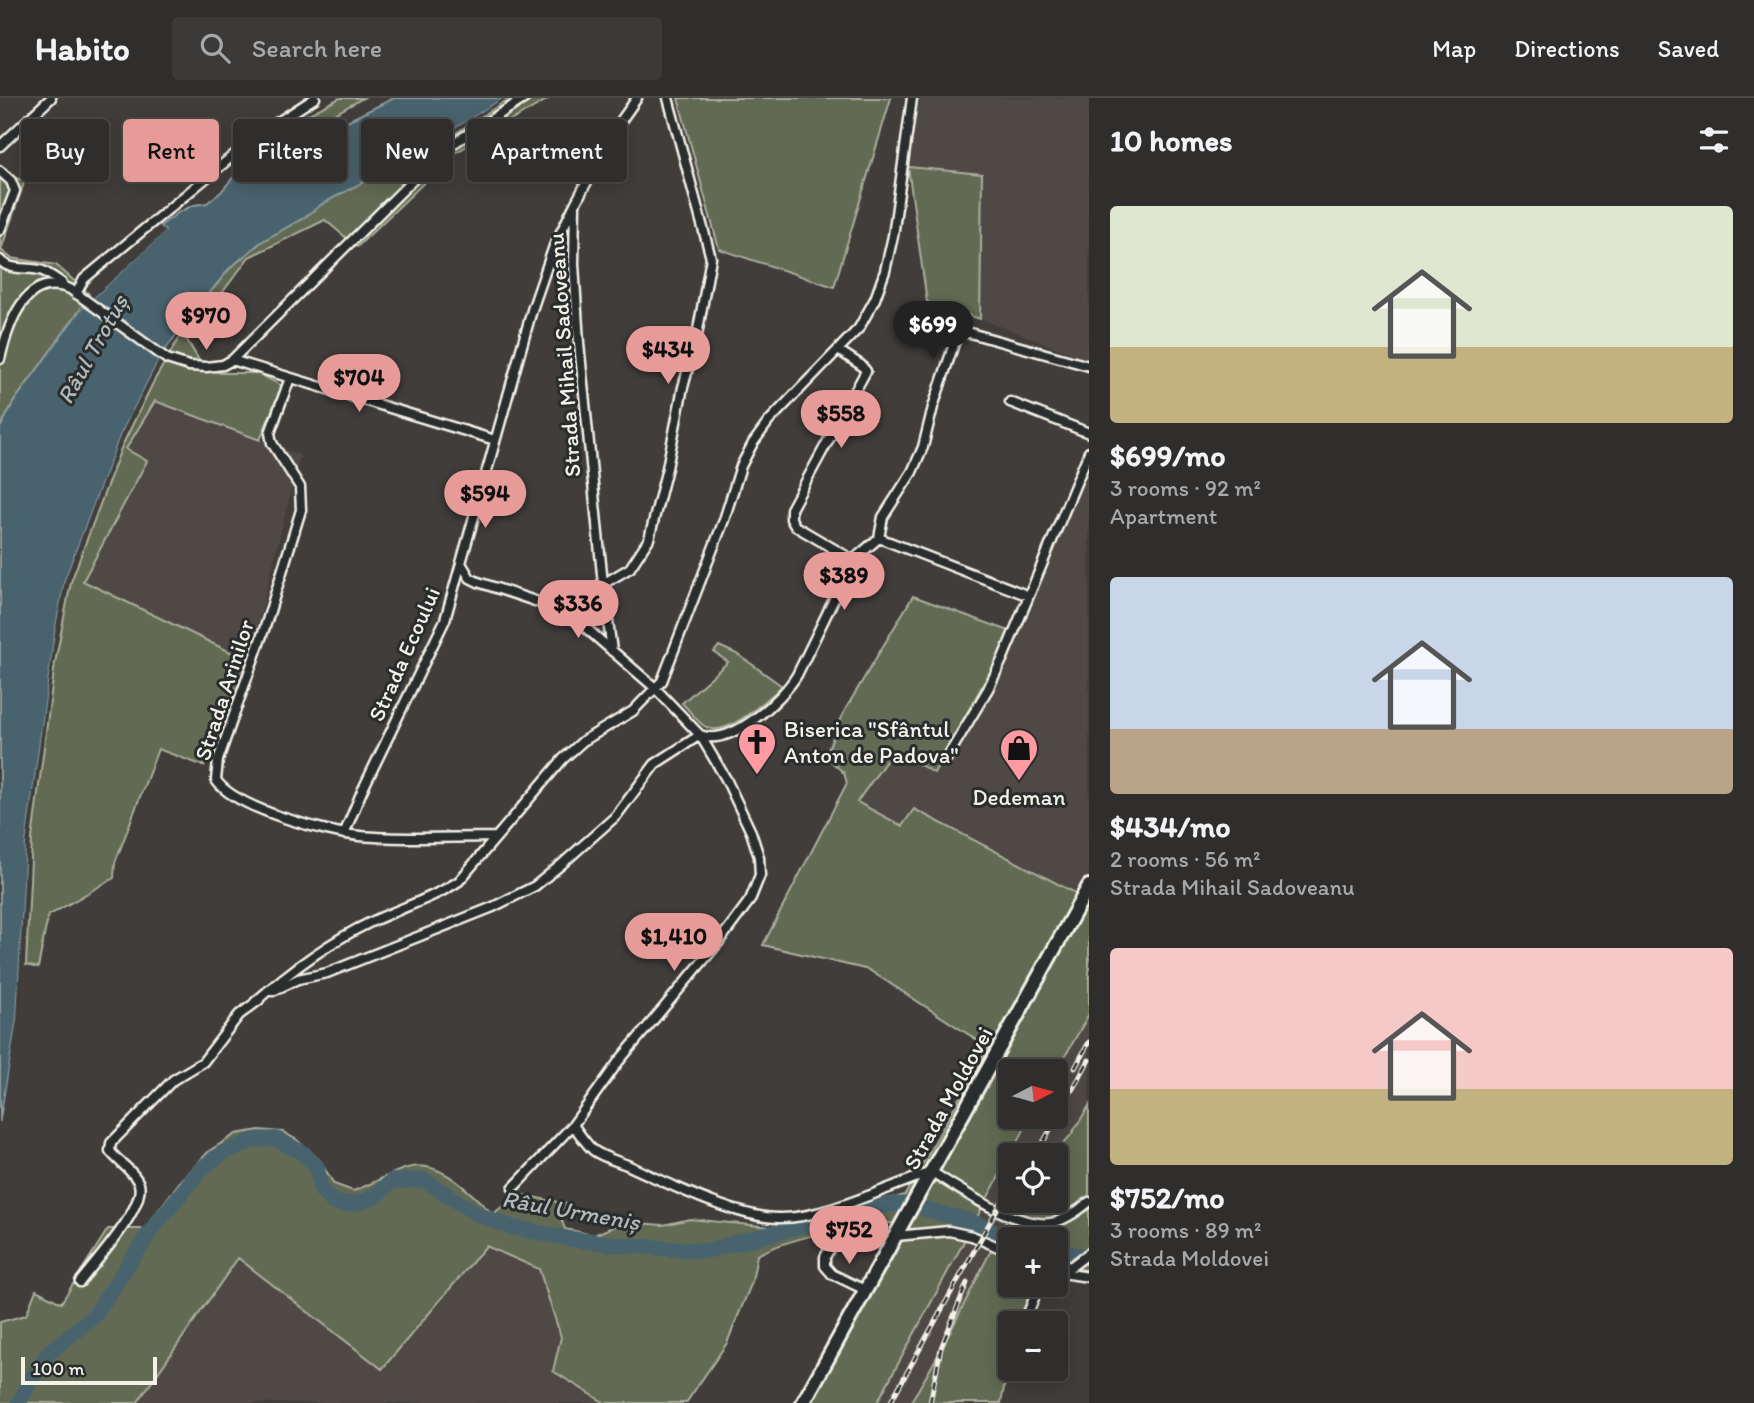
<!DOCTYPE html>
<meta charset="utf-8">
<style>
body{margin:0;font-family:Itim,sans-serif;background:#3c3a38;color:#f1f3f6;height:100vh;display:flex;flex-direction:column;font-size:26px;white-space:nowrap}
*{box-sizing:border-box;margin:0}
p{font-size:23px;color:#a8a8a9}
.icon{flex:none;width:38px;height:38px;fill:none;stroke:currentColor;stroke-width:2;stroke-linecap:round;stroke-linejoin:round}
.map{position:relative;flex:1;overflow:hidden}
.sheet{display:flex;flex-direction:column;background:#302e2c;width:665px}
.sheet>*{flex:none}
.banner{position:absolute;left:21px;top:21px;width:665px;height:63px;display:flex;gap:14px}
.needle{width:46px;rotate:84deg}
.controls{position:absolute;left:998px;top:961px;display:grid;gap:14px}
.controls a{display:grid;place-items:center;width:70px;height:70px;border-radius:7px;background:#302e2c;box-shadow:0 4px 18px #0003,0 0 0 2px #4b4a48;font-size:35px}
.scale{position:absolute;left:21px;bottom:18px;width:136px;box-sizing:border-box;padding-left:7px;border:4px solid #f4f1e8;border-top:0;font-size:19px;line-height:24px;white-space:nowrap;color:#f4f1e8;-webkit-text-stroke:5px #2a2d2e;paint-order:stroke}
.price{position:absolute;translate:-50% -60px;padding:0 16px;border-radius:24px;background:#e69b98;color:#111;font-size:23px;line-height:46px;filter:drop-shadow(0 2px 4px #0008)}
.price::after{content:'';position:absolute;left:50%;top:42px;width:21px;height:16px;margin-left:-10px;background:inherit;clip-path:polygon(0 0,100% 0,50% 100%)}
.price.active{background:#222;color:#fff}
ul{padding:0;list-style:none}
li{display:grid;align-content:center;gap:14px;height:371px;padding:0 21px}
li span{display:grid;place-items:center;height:217px;border-radius:7px;color:#555}
li>.icon{margin-inline-start:auto}
span .icon{width:126px;height:126px;fill:#fffc;stroke-width:1}
li b{font-size:30px}
h2{display:flex;justify-content:space-between;align-items:center;height:84px;padding:0 21px;font-size:30px}
.tag{padding:0 24px;border-radius:7px;background:#302e2c;box-shadow:0 4px 18px #0003,0 0 0 2px #4b4a48;font-size:24px;line-height:63px}
.tag.active{background:#e69b98;color:#111}
header{display:flex;align-items:center;gap:42px;box-sizing:border-box;height:98px;padding:0 35px;background:#302e2c;border-bottom:2px solid #4b4a48}
header strong{font-size:33px}
nav{display:flex;gap:38px;margin-inline-start:auto;font-size:24px}
.search{width:490px;height:63px;background:#3c3a38;display:flex;align-items:center;gap:18px;box-sizing:border-box;padding:0 24px;border-radius:7px;color:#a8a8a9;font-size:26px}
main{display:flex;flex:1;min-height:0}
.map>svg:first-child{display:block}
.built{fill:#4f4844}
.green{fill:#626b52;stroke:#abae9d;stroke-width:2}
.water{fill:#49646e;stroke:#8d9c9f;stroke-width:2}
.pier{fill:#403d3b}
.lines{fill:none;stroke-linecap:round;stroke-linejoin:round}
.river{stroke:#49646e;stroke-width:16}
.street-casing{stroke:#f4f1e8;stroke-width:13}
.primary-casing{stroke:#f4f1e8;stroke-width:18}
.street{stroke:#2a2d2e;stroke-width:8}
.primary{stroke:#2a2d2e;stroke-width:12}
.rail-casing{stroke:#f4f1e8;stroke-width:5}
.rail{stroke:#2a2d2e;stroke-width:2.5;stroke-dasharray:8;stroke-linecap:butt}
.labels{text-anchor:middle;dominant-baseline:central;stroke-width:6;stroke-linejoin:round;paint-order:stroke}
.street-label{font-size:23px;fill:#f4f1e8;stroke:#2a2d2e}
.poi-label{font-size:23px;fill:#f4f1e8;stroke:#2a2d2e;text-anchor:start}
.water-label{font-size:24px;font-style:italic;fill:#b0b9b7;stroke:#2a2d2e}
</style>
<header>
<strong>Habito</strong>
<div class="search"><svg class="icon" aria-label="search" viewBox="0 0 24 24"><circle cx="10" cy="10" r="6"/><path d="M15 15l6 6"/></svg>Search here</div>
<nav><a>Map</a><a>Directions</a><a>Saved</a></nav>
</header>
<main>
<div class="map">
<svg width="1089" height="1305" viewBox="0 0 1089 1305">
<rect width="100%" height="100%" fill="#403d3b"/>
<filter id="ink" filterUnits="userSpaceOnUse"><feTurbulence type="fractalNoise" baseFrequency=".0143" numOctaves="2"/><feDisplacementMap in="SourceGraphic" scale="14" xChannelSelector="R" yChannelSelector="G"/><feConvolveMatrix kernelMatrix="1 2 1 2 8 2 1 2 1" color-interpolation-filters="sRGB"/></filter>
<g filter="url(#ink)">
<path class="built" d="M917 0H1089V262L980 221 982 76 908 69Z
M155 302 300 357 249 563 83 484 147 363 125 351Z
M1089 354V802L915 711 902 729 857 704 894 652 934 674 1012 534Z
M1089 916V1008L1071 1037 1053 1057H1010V1102L1017 1103 989 1153 935 1266 910 1305H877L1000 1074 1031 1019 1055 1018V976Z
M486 1148 538 1171 561 1239 553 1273 605 1305H137L238 1160 382 1270Z"/>
<path class="green" d="M340 0H363L324 22 257 53 240 71 248 51 281 30Z
M509 0H550L455 55 357 149 325 122 249 159 187 242 200 264 220 275H258L282 288 260 342 155 303 126 351 147 363 83 483 249 563 204 668 158 651 115 765 114 780 48 818 38 870 26 867 32 741 55 565 71 484 122 348 154 283 181 236 196 216 194 214 229 171 261 144 305 119 322 106 402 62 406 61 409 66Z
M678 0H891L834 189 719 151Z
M908 69 982 76 980 221 927 204Z
M0 77 25 82 1 152 11 160 56 167 89 196 80 212 13 305 0 330Z
M913 498 1012 534 934 675 894 652 857 704 902 728 914 711 1089 802V916L1055 976V973H1010V1018L1031 1019 877 1305H812L911 1125C870 1123 793 1138 757 1157L752 1184 727 1245 686 1305H605L553 1273 561 1239 539 1171 486 1148 382 1271 238 1160 137 1305H0V1224L26 1217 36 1192 61 1205 108 1131H144L179 1085 209 1053 236 1036 259 1032 283 1034 297 1042 320 1063 334 1086 353 1093C370 1087 386 1077 404 1071 439 1058 470 1095 493 1116L518 1096 567 1106 562 1123 565 1131 594 1137 624 1124 663 1127 690 1121 771 1129 905 1097 988 949 869 872 763 847 847 685 844 675 825 658 845 612Z
M719 548 739 557 782 588C767 601 727 641 706 629 697 624 689 612 682 605L728 564 714 554Z
M1089 1008V1173L1082 1171 1055 1177V1141H1010V1186L1033 1187 1018 1225H1010V1259L1001 1305H910C951 1240 980 1169 1017 1103L1055 1102V1057H1053L1071 1037Z"/>
<path class="water" d="M394 0H504L406 61 322 106 305 119 261 144 229 171 178 234 159 262 121 336 65 482 55 534 26 745 17 921 0 1024V330L13 305 80 212 165 133 160 128 179 114 194 107 207 105 221 94 240 71 262 57 278 50 296 47 315 35 339 27Z"/>
<path class="pier" d="M504 0 507 1 408 64 406 61Z
M160 128 165 134 80 212 86 202 160 134 157 131Z
M194 214 196 215 162 264 124 337 69 483 58 535 29 745 20 922 3 1024 0 1027 17 921 26 745 55 534 65 482 121 336 159 262Z"/>
<g class="lines">
<path class="river" d="M919 1109 972 1124 1011 1141
M1055 1153 1089 1159
M19 1305 29 1285 47 1256 94 1218 150 1134 200 1072 221 1056 254 1042 276 1041 303 1055 317 1069 321 1092 334 1105C359 1109 374 1102 392 1083L424 1082 477 1116 511 1129 570 1141 621 1147 705 1153 854 1114 893 1106 907 1107"/>
<defs>
<path id="street" d="M0 48 51 0
M0 73 11 83 15 93 0 132
M0 162C10 174 29 168 43 173 49 176 56 181 62 185
M76 196 84 181 258 37 315 0
M838 252 861 267 866 273 791 411V421L795 428 853 462
M0 261C8 227 25 173 70 191L167 261 189 268 206 269 223 267 232 262 443 52 525 0
M232 262 495 342
M290 280 270 335 272 345 300 389 301 412 266 526 218 662 216 682C234 710 327 735 360 738 405 742 451 739 496 739
M1010 304 1089 335
M879 440 883 419 912 374 923 349 933 309 955 243 960 235H970L1089 268
M461 465 470 480 478 484 547 507 579 524 654 589 700 637 726 681 751 734 759 759 760 777 750 802 718 845 619 963 573 1027 513 1090
M603 486 579 245 574 166 575 106 616 30 637 0
M612 553 603 486 630 470 649 441 667 370 683 289 696 243 711 160 668 0
M700 637C730 650 782 602 797 577L853 462 879 440 1029 498
M945 663 988 591 1003 560 1089 354
M344 736 362 693 445 522 532 212 554 148 575 106
M273 893 298 881 327 875 493 809 535 788 562 766 616 718 655 666 700 637
M255 904C291 872 327 845 371 824 400 810 432 801 459 783L563 661 583 643 633 613 662 583 724 422 741 368 753 345 769 323 859 230 875 201 885 173 893 138 912 0
M573 1027C579 1035 586 1046 593 1052 602 1059 617 1063 627 1067 667 1085 737 1120 779 1120 824 1121 888 1088 932 1074 960 1092 1016 1130 1051 1125 1064 1123 1078 1113 1089 1104
M896 1138 949 1133 972 1138 1010 1154
M834 1143 825 1159V1168L832 1176 865 1192
M1055 1170 1072 1168 1089 1155
M1055 1174 1089 1179
M80 1184C95 1164 146 1109 139 1086 135 1074 118 1064 110 1053L111 1045 173 982 203 964 239 917 259 902
M1024 1225 1040 1186
M1014 1276V1270"/>
<path id="primary" d="M803 1305 1089 788"/>
</defs>
<use href="#street" class="street-casing"/>
<use href="#primary" class="primary-casing"/>
<use href="#street" class="street"/>
<use href="#primary" class="primary"/>
<defs>
<path id="rail" d="M1075 970 1089 944
M1036 1057 1089 962
M890 1305 1010 1088
M930 1305 941 1250 967 1185"/>
</defs>
<use href="#rail" class="rail-casing"/>
<use href="#rail" class="rail"/>
</g>
</g>
<defs>
<symbol id="church-pin" viewBox="-11 -11 22 30"><path d="M0 17L-7.5 6A9.5 9.5 0 1 1 7.5 6Z" fill="#ff9aa2" stroke="#2a2d2e"/><path d="M-1.2-6h2.4v3.5h3.3v2.4h-3.3V6h-2.4V-.1h-3.3v-2.4h3.3Z" fill="#111"/></symbol>
<symbol id="shop-pin" viewBox="-11 -11 22 30"><path d="M0 17L-7.5 6A9.5 9.5 0 1 1 7.5 6Z" fill="#ff9aa2" stroke="#2a2d2e"/><path d="M-5-2.5h2.3a2.7 3.5 0 0 1 5.4 0H5L5.5 6h-11ZM-1.5-2.5h3a1.5 2.3 0 0 0-3 0Z" fill="#111"/></symbol>
</defs>
<g fill-rule="evenodd">
<use href="#church-pin" x="735" y="622" width="44" height="60"/>
<use href="#shop-pin" x="997" y="628" width="44" height="60"/>
</g>
<g class="labels">
<g class="street-label">
<text transform="translate(564 257) rotate(-94)">Strada Mihail Sadoveanu</text>
<text transform="translate(404 556) rotate(-66)">Strada Ecoului</text>
<text transform="translate(224 592) rotate(-72)">Strada Arinilor</text>
<text transform="translate(948 1000) rotate(-61)">Strada Moldovei</text>
</g>
<g class="poi-label">
<text x="784" y="631">Biserica "Sfântul<tspan x="784" dy="26">Anton de Padova"</tspan></text>
<text x="1019" y="699" text-anchor="middle">Dedeman</text>
</g>
<g class="water-label">
<text transform="translate(92 251) rotate(-61)">Râul Trotuș</text>
<text transform="translate(571 1112) rotate(10)">Râul Urmeniș</text>
</g>
</g>
</svg>
<div class="controls">
<a><svg class="needle" viewBox="-14 -14 28 28"><path d="M0-13l5 13h-10z" fill="#e53935"/><path d="M0 13l5-13h-10z" fill="#a8a8a9"/></svg></a>
<a><svg class="icon" aria-label="locate" viewBox="0 0 24 24"><circle cx="12" cy="12" r="6"/><path d="M12 2v4M12 18v4M2 12h4M18 12h4"/></svg></a>
<a>+</a>
<a>−</a>
</div>
<div class="scale">100 m</div>
<b class="price" style="left:206px;top:254px">$970</b>
<b class="price active" style="left:933px;top:263px">$699</b>
<b class="price" style="left:668px;top:288px">$434</b>
<b class="price" style="left:359px;top:316px">$704</b>
<b class="price" style="left:841px;top:352px">$558</b>
<b class="price" style="left:485px;top:432px">$594</b>
<b class="price" style="left:844px;top:514px">$389</b>
<b class="price" style="left:578px;top:542px">$336</b>
<b class="price" style="left:674px;top:875px">$1,410</b>
<b class="price" style="left:849px;top:1168px">$752</b>
<div class="banner">
<a class="tag">Buy</a>
<a class="tag active">Rent</a>
<a class="tag">Filters</a>
<a class="tag">New</a>
<a class="tag">Apartment</a>
</div>
</div>
<section class="sheet">
<h2>10 homes<svg class="icon" aria-label="filters" viewBox="0 0 24 24"><path d="M4 7h16M4 17h16"/><circle cx="9" cy="7" r="2"/><circle cx="15" cy="17" r="2"/></svg></h2>
<ul>
<li><span style="background:linear-gradient(#dfe7d0 65%,#c2b280 0)"><svg class="icon" aria-label="home" viewBox="0 0 24 24"><path d="M3 11l9-7 9 7M6 9v11h12V9"/></svg></span><div><b>$699/mo</b><p>3 rooms · 92 m²</p><p>Apartment</p></div></li>
<li><span style="background:linear-gradient(#c9d6e8 70%,#b9a48a 0)"><svg class="icon" aria-label="home" viewBox="0 0 24 24"><path d="M3 11l9-7 9 7M6 9v11h12V9"/></svg></span><div><b>$434/mo</b><p>2 rooms · 56 m²</p><p>Strada Mihail Sadoveanu</p></div></li>
<li><span style="background:linear-gradient(#f6c9c9 65%,#c2b280 0)"><svg class="icon" aria-label="home" viewBox="0 0 24 24"><path d="M3 11l9-7 9 7M6 9v11h12V9"/></svg></span><div><b>$752/mo</b><p>3 rooms · 89 m²</p><p>Strada Moldovei</p></div></li>
</ul>
</section>
</main>
